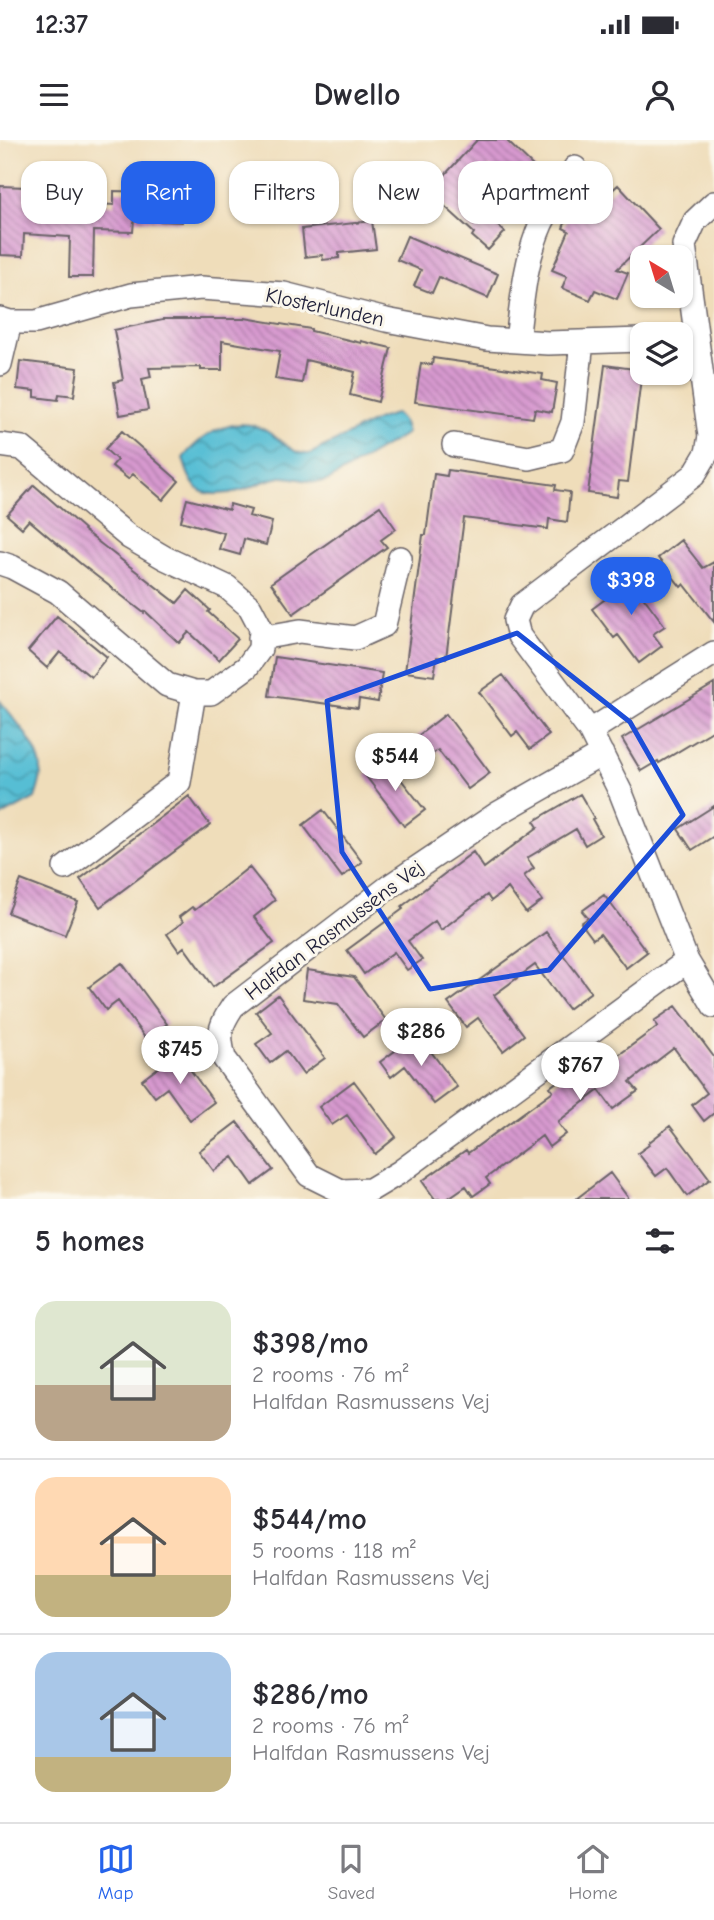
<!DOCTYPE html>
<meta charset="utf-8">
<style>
body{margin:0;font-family:"Comic Neue",sans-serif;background:#f2f2f3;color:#2b2b33;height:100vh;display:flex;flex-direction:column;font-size:26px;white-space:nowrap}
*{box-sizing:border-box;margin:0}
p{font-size:23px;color:#7c7c81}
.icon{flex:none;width:38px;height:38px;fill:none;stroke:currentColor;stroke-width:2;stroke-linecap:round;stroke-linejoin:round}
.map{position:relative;height:1059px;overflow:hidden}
.sheet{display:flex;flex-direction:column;background:#fff;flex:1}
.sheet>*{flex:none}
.top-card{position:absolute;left:21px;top:21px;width:672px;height:63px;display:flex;gap:14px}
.needle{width:46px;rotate:322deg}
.controls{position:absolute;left:630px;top:105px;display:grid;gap:14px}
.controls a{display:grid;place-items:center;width:63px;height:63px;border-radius:14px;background:#fff;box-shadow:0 2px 5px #0004;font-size:35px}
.price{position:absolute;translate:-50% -60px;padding:0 16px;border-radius:24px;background:#fff;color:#222;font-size:23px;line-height:46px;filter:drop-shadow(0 2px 4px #0008)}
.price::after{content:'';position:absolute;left:50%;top:42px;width:21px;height:16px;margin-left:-10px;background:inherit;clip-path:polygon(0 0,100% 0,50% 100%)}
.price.active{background:#2563eb;color:#fff}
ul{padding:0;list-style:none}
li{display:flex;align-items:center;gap:21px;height:175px;padding:0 35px}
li+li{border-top:2px solid #e1e1e2}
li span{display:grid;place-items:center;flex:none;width:196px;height:140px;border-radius:21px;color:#555}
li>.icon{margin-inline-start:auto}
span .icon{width:84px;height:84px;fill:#fffc;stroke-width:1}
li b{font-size:30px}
h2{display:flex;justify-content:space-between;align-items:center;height:84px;padding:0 35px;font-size:30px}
.pill{padding:0 24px;border-radius:21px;background:#fff;box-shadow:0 2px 5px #0004;font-size:24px;line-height:63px}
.pill.active{background:#2563eb;color:#fff}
.status{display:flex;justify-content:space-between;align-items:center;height:49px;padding:0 35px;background:#fff;direction:ltr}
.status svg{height:19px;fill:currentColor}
header{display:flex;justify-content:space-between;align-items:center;height:91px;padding:0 35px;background:#fff;font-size:32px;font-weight:700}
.dock{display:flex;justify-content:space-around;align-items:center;height:98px;border-top:2px solid #e1e1e2;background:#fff;font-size:19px;color:#7c7c81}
.dock a{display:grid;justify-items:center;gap:4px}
.dock .active{color:#2563eb}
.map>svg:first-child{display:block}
.water{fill:url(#water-waves);stroke:#3c7088;stroke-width:2}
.building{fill:url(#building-back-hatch)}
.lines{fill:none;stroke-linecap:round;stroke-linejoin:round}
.minor-casing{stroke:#6a6367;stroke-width:26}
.minor{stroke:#fff;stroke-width:23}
.marked{fill:none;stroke:#1d4ed8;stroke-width:5;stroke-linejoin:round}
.labels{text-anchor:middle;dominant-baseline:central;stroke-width:6;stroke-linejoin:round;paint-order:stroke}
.street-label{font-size:21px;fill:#22223b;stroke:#fbf7ec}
</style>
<div class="status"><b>12:37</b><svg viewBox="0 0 49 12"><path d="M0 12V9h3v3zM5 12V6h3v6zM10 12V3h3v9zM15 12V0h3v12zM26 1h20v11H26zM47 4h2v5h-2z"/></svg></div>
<header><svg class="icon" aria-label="menu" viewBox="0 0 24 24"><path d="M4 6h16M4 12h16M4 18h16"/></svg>Dwello<svg class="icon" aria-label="person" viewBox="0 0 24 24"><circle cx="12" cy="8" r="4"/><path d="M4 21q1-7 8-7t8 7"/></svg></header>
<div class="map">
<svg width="714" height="1059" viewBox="0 0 714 1059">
<defs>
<pattern id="water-waves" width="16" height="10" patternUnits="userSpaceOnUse" patternTransform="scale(1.75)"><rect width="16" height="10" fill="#56bed4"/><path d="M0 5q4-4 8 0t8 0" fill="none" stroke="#479aad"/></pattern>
<pattern id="building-back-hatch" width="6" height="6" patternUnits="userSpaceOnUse" patternTransform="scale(1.75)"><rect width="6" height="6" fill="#d799cf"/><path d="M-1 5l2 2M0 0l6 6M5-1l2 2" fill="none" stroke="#ae7ca9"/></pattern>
</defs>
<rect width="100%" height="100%" fill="#fbf7ec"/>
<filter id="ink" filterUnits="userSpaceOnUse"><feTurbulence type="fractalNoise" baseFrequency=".0143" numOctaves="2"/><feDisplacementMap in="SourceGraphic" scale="14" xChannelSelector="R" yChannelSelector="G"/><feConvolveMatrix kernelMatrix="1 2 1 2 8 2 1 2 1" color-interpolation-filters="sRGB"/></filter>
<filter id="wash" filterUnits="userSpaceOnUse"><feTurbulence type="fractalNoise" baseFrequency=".00686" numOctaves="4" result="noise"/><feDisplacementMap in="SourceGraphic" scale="28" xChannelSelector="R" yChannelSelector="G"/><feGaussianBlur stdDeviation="1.57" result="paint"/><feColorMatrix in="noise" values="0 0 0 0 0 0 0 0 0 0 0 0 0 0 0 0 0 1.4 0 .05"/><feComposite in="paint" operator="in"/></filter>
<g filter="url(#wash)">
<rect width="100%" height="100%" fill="#efddba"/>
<path class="water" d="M396 274C403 279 405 284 407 293L329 340C313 346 298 336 281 337 265 339 254 347 239 351 228 354 205 357 197 348 189 340 186 328 183 318 204 291 240 272 271 294 282 301 294 315 308 314 313 313 319 309 323 307 347 297 371 279 396 274Z
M0 561C14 578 41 609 41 631 41 641 38 649 35 658L0 677Z"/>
<g id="blocks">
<path class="building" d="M477 0H506L535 28 515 50 490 26 466 52 492 75 489 78 505 92 488 110 472 96 474 93 429 52Z
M618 45 659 89 617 129 628 133 617 159 595 150 590 160 562 148 567 136 552 130 569 91 563 88 572 66 588 72Z
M0 46 26 47 25 60 114 65V51L183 53 182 82 134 80 133 92 94 91 93 137H69L70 97 24 94 23 116 0 115Z
M372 81 376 109 339 113V118L323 120 322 115 305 117 302 89Z
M407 96 498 134 488 158 439 137 432 153 414 146 421 130 397 120Z
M245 178 311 189V191L361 203V201L391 208 378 262 350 255 355 232 306 220 302 243 275 239 280 211 222 201V230H201V227L149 228 151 237 142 239 148 270 120 275 114 242 123 240 114 190 163 180V179H245Z
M433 218 543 234 542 240 557 243 552 272 535 269 533 278 415 262 421 223 432 225Z
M20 221 78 228 74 256 59 254 58 260 35 257V251L17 249Z
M605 225 642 230 628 342 619 341 617 357 588 353Z
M122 291 179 341 163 360 133 334 128 339 112 326 117 320 105 309Z
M448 330 556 345 555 350 570 352 567 382 549 379 548 389 464 378 446 518 437 517 434 536 405 532 423 395H426L434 334 447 336Z
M34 345 84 389 83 390 177 463 188 450 210 470 208 472 238 499 219 520 189 492 179 503 145 471 144 473 81 424 29 380 22 388 7 375Z
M187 359 229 370 230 364 251 370 249 376 272 382 266 405 244 399 240 415 219 409 224 393 181 381Z
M380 366 396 389 381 400 387 407 293 474 271 443Z
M681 400 703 428 714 422V482L684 444 681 447 658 418Z
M635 427 648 444 639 451 665 486 653 494 662 506 639 523 618 495 614 498 592 469 624 445 619 439Z
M57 476 107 517 91 537 60 512 47 528 28 511Z
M275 517 382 533 378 562 359 559 358 568 269 556Z
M503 535 549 595 530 609 517 592 512 596 479 552Z
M714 544V590L659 623 658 621 641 631 622 599Z
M446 574 490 633 468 649 438 610 424 620 410 602Z
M385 619 425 670 404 686 365 635Z
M580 654 594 678 592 679 601 695 585 705 576 689 527 718 534 728 524 736 542 761 526 773 508 748 491 761 487 755 441 790 435 781 408 801 422 820 407 830 394 812 364 834 347 810 403 769 401 767 473 712 484 728 538 687 534 681Z
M189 656 210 685 100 767 80 739Z
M714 666V696L692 710 678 689Z
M323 670 362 722 342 737 303 685Z
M249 727 275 760 254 777 274 803 213 847 184 807 179 811 167 794 183 782 179 777 192 767 195 770Z
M21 740 78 762 65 795 8 773Z
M604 755 647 812 626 828 600 794 593 799 581 783 588 778 582 771Z
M546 792 591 852 568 869 535 825 494 855 524 895 503 911 478 878 466 887 448 863Z
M122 823 167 884 146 899 118 861 106 870 89 847Z
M307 830 354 837 386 880 363 897 338 864 303 859Z
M278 855 325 918 303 934 286 911 270 923 256 904 272 893 256 872Z
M676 866 714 917V973L704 981 692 965 707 953 674 908 630 942 638 951 613 969 599 950 559 981 558 983 566 994 549 1007 542 996 486 1038 490 1044 473 1056 466 1046 447 1059H435L422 1041 466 1010 468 1013 553 951 550 947 604 907 613 919 658 886 654 881Z
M418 894 457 947 434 964 405 926 391 937 380 922Z
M178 913 214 962 190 980 167 948 155 957 142 940Z
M354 941 396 997 375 1014 347 975 332 985 319 967Z
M237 982 273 1030 253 1045 233 1017 214 1031 199 1011Z
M670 986 710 1039 687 1056 667 1028 656 1036 638 1013 649 1005 648 1003Z
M610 1033 629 1059H576Z"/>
</g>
</g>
<g filter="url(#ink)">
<use href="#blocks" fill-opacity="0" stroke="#6a6367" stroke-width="2"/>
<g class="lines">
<defs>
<path id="minor" d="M714 63 695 81 684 105 710 296 707 313 694 335 522 465 515 480 519 496 590 591 621 653 687 821 714 866
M0 179 10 182H36L131 155 201 148 284 154 386 180 487 199 548 203 642 200
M517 201C522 162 525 120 541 84 550 65 564 46 575 28
M0 224 10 182
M0 305 22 308 129 397 165 418 227 447 250 467 261 488 260 509 247 527 211 553H194L167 545 58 452 12 427 0 423
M454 305 529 318 562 310 573 282 582 202
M260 498 300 491 355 498 384 485 400 418
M590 591 714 513
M602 614 497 674 390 746 233 866C219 887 218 893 224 918L309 1035 341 1051 370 1050 400 1032 687 821
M65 728 179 642 194 553"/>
</defs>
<use href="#minor" class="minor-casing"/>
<use href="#minor" class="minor"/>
</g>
</g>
<path class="marked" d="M517 493 630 582 683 675 549 830 430 849 342 712 327 561Z"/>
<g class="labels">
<g class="street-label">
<text transform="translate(325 167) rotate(12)">Klosterlunden</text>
<text transform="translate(334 790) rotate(-37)">Halfdan Rasmussens Vej</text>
</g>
</g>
</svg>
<div class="controls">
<a><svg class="needle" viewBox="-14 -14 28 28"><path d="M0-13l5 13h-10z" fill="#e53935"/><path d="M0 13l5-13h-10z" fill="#7c7c81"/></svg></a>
<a><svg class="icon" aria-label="layers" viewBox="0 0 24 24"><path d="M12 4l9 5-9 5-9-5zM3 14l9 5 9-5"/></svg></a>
</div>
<b class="price active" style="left:631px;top:477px">$398</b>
<b class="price" style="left:395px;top:653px">$544</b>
<b class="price" style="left:421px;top:928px">$286</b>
<b class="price" style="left:180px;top:946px">$745</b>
<b class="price" style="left:580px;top:962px">$767</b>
<div class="top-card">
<a class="pill">Buy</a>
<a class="pill active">Rent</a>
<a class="pill">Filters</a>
<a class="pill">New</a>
<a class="pill">Apartment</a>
</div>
</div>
<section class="sheet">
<h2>5 homes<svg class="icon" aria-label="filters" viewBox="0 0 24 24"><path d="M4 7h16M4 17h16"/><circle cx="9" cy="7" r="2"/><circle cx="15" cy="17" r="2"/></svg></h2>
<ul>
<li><span style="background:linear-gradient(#dfe7d0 60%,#b9a48a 0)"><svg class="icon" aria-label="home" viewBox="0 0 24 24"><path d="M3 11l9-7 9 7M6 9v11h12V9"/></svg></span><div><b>$398/mo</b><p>2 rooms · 76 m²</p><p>Halfdan Rasmussens Vej</p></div></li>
<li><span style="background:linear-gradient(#ffd9b3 70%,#c2b280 0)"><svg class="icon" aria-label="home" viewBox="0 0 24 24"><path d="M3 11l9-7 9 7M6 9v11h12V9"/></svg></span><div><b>$544/mo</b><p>5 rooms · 118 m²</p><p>Halfdan Rasmussens Vej</p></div></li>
<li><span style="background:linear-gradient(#a9c7e8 75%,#c2b280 0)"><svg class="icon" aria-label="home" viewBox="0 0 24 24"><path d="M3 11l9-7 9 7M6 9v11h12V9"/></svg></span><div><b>$286/mo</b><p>2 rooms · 76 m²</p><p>Halfdan Rasmussens Vej</p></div></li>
</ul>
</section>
<nav class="dock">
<a class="active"><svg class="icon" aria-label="map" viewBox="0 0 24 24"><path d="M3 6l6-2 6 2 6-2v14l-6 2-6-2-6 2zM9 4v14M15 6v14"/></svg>Map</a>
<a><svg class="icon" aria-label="saved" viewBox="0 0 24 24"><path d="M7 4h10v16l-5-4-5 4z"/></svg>Saved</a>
<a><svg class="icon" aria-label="home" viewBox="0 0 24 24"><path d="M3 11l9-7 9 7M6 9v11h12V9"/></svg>Home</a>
</nav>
